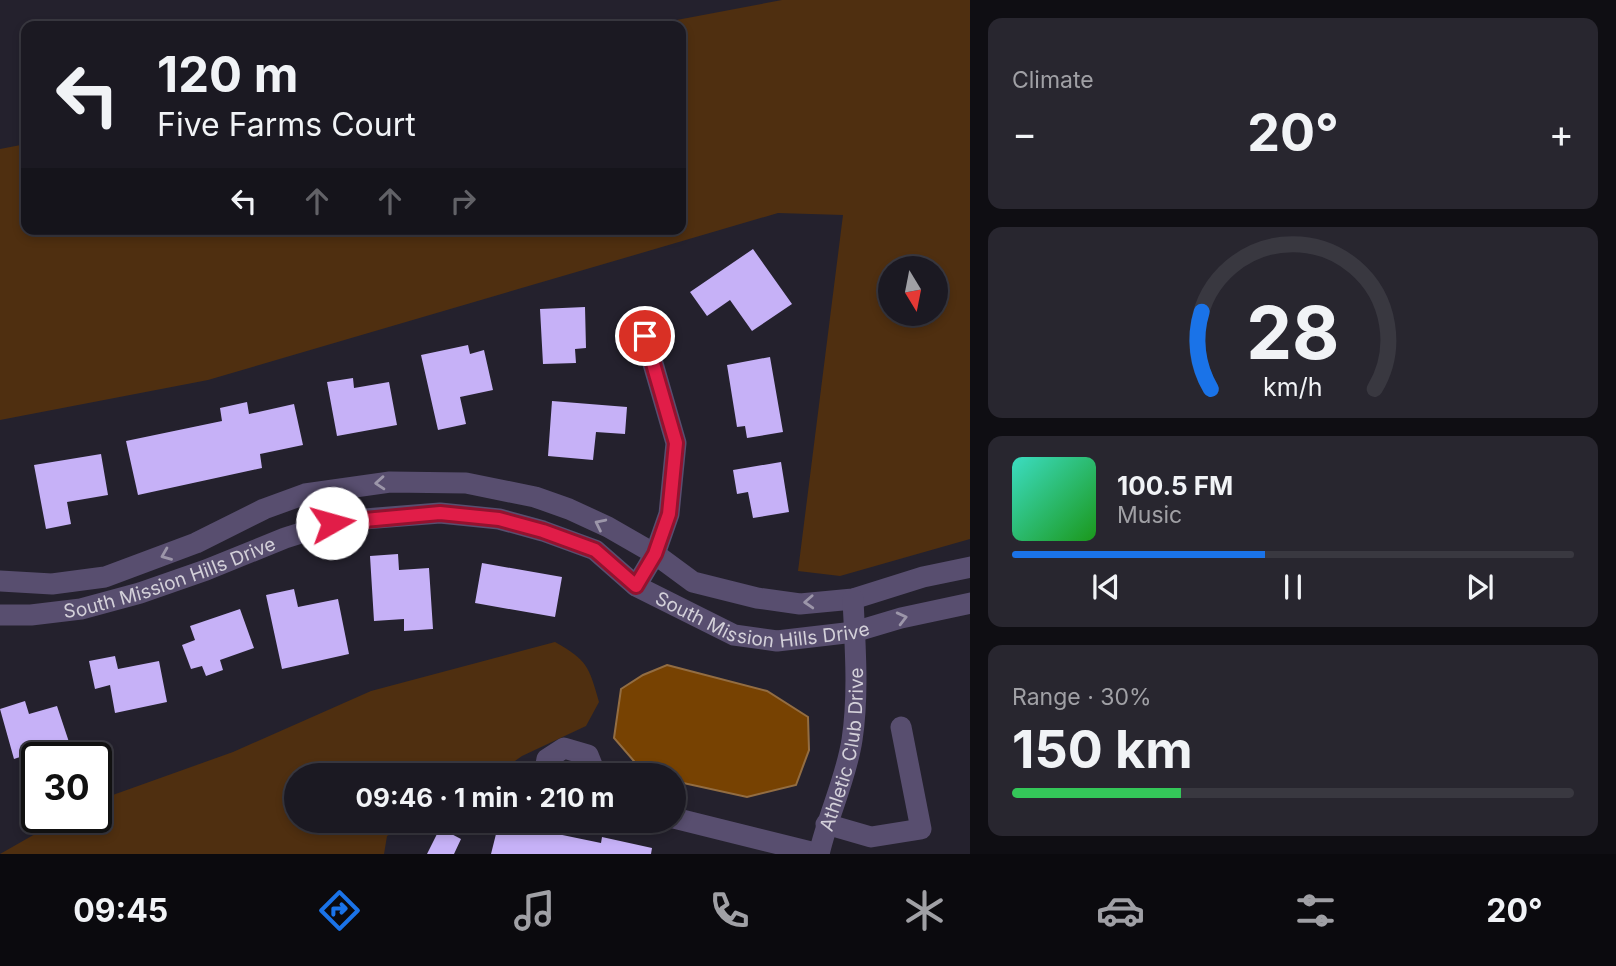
<!DOCTYPE html>
<meta charset="utf-8">
<style>
:root{--surface:#1b1922;--page:#28262f;--text:#f1f3f6;--muted:#a0a0a5;--line:#393840;--accent:#1a73e8}
body{margin:0;font-family:Inter,sans-serif;background:var(--page);color:var(--text);height:100vh;display:flex;flex-direction:column;font-size:26px;white-space:nowrap}
*{box-sizing:border-box;margin:0}
p{font-size:23px;color:var(--muted)}
.icon{flex:none;width:38px;height:38px;fill:none;stroke:currentColor;stroke-width:2;stroke-linecap:round;stroke-linejoin:round}
.map{position:relative;flex:1;overflow:hidden}
.details{display:flex;flex-direction:column;gap:18px;padding:18px;background:#0f0e13;width:646px}
.details>*{flex:none}
.top-card{position:absolute;left:21px;top:21px;width:665px;height:214px;border-radius:14px;box-shadow:0 4px 10px #0003,0 0 0 2px var(--line);background:#1b1922;color:var(--text);overflow:hidden}
.needle{width:46px;rotate:170deg}
.buttons{position:absolute;left:878px;top:256px;display:grid;gap:14px}
.buttons a{display:grid;place-items:center;width:70px;height:70px;border-radius:50%;background:var(--surface);box-shadow:0 4px 10px #0003,0 0 0 2px var(--line);font-size:35px}
.speed{position:absolute;left:21px;top:742px;display:flex;gap:14px;font-size:35px;font-weight:700;text-align:center}
.speed>*{display:grid;place-content:center;width:91px;height:91px;border-radius:50%;background:var(--surface);box-shadow:0 4px 10px #0003,0 0 0 2px var(--line);line-height:1}
.speed .limit{border:4px solid #111;border-radius:10px;background:#fff;color:#111}
.pin{position:absolute;display:grid;place-items:center;width:60px;height:60px;color:#fff;margin:-30px;border:4px solid #fff;border-radius:50%;box-shadow:0 2px 7px #0007}
.me{position:absolute;width:77px;margin:-38px;rotate:83deg;stroke-linejoin:round;filter:drop-shadow(0 0 5px #0008)}
.turn{display:flex;align-items:center;gap:24px;height:147px;padding:0 21px;font-size:32px}
.turn .icon{width:91px;height:91px;stroke-width:2.5}
.turn b{display:block;font-size:49px;line-height:60px}
.lanes{display:flex;align-items:center;height:66px;padding:0 21px;background:#0003;justify-content:center;gap:35px;direction:ltr}
.lanes .off{opacity:.35}
.big{font-size:52px;font-weight:700;line-height:1.1}
.details .tile{flex:1;display:flex;flex-direction:column;justify-content:center;gap:10px;min-width:0;padding:0 24px;border-radius:14px;background:var(--page)}
.details .dial{align-items:center;gap:0}
.dial svg{height:182px;overflow:visible;fill:none;stroke:var(--line);stroke-width:7;stroke-linecap:round;text-anchor:middle}
.dial text{fill:var(--text);stroke:none}
.song{display:flex;align-items:center;gap:21px}
.cover{width:84px;height:84px;border-radius:10px;background:linear-gradient(135deg,hsl(170 70% 55%),hsl(120 70% 35%))}
.played{height:7px;border-radius:4px;background:linear-gradient(90deg,var(--accent) 45%,var(--line) 45%)}
.keys{display:flex;justify-content:space-around;direction:ltr}
.heat{display:flex;justify-content:space-between;align-items:center;font-size:38px;direction:ltr}
.charge{height:10px;border-radius:5px;background:linear-gradient(90deg,#34c759 30%,var(--line) 0)}
.trip{position:absolute;left:284px;top:763px;width:402px;height:70px;border-radius:35px;background:var(--surface);box-shadow:0 4px 10px #0003,0 0 0 2px var(--line);font-weight:700;line-height:70px;text-align:center}
.tab-bar{display:flex;height:112px;justify-content:space-around;align-items:center;background:#0b0a0e;color:var(--muted)}
.tab-bar .icon{width:49px;height:49px}
.tab-bar .selected{color:var(--accent)}
.tab-bar b{font-size:32px;color:var(--text)}
main{display:flex;flex:1;min-height:0}
.map>svg:first-child{display:block}
</style>
<main>
<div class="map">
<svg width="971" height="854" viewBox="0 0 971 854">
<rect width="100%" height="100%" fill="#24212d"/>
<path fill="#4f2f10" fill-rule="evenodd" d="M782,0H970V539L840,576L798,571L843,215L778,213L208,380L0,420V149L26,144V229H681V26H645ZM891,268H936V313H891Z
M555,642C587,660 589,666 599,702L586,726L522,756L495,775H296V821H416L387,836L384,854H0L65,817H96V801L233,752L371,691Z"/>
<path fill="#774202" stroke="#936d42" stroke-width="2" d="M667,665L767,691L808,717L809,750L796,785L747,797L674,781V775H646L614,738L621,689L643,675Z"/>
<path fill="#c6b1f7" d="M753,249L792,304L752,331L730,300L707,316L690,292Z
M585,307L586,348L575,349L576,363L543,364L540,309Z
M468,345L470,354L484,350L493,390L460,397L466,424L438,430L421,355Z
M770,357L783,432L747,438L745,426L737,427L727,365Z
M353,378L354,388L389,382L397,425L337,436L327,382Z
M552,401L627,407L625,434L596,432L593,460L548,456Z
M247,402L249,414L294,404L303,445L260,454L262,468L138,495L126,441L222,421L220,408Z
M101,454L108,495L67,502L71,524L46,529L34,465Z
M781,462L789,512L753,518L748,492L737,494L733,470Z
M398,554L399,570L429,568L433,629L404,631V619L374,621L370,556Z
M482,563L562,577L555,617L475,603Z
M294,589L298,607L338,599L349,654L282,669L266,595Z
M240,609L254,648L220,660L223,670L206,676L202,666L191,669L182,645L195,640L190,626Z
M115,656L118,669L159,661L167,702L115,713L110,685L95,689L89,661Z
M25,701L29,714L57,706L69,742L55,746L58,758H27L26,755L14,759L0,709Z
M499,822L601,843L602,837L652,848L651,854H491Z
M440,828L461,839L454,854H427Z"/>
<g fill="none" stroke-linecap="round" stroke-linejoin="round">
<g stroke="#584e6f" stroke-width="21">
<path d="M0,581L52,584L105,577L196,543L264,509L305,494L390,482L466,483L535,497L569,509L608,527L655,554L693,582L757,598L800,604L853,599L923,577L971,567"/>
<path d="M636,586L655,554L669,514L676,443L645,336"/>
<path id="s1" d="M0,615H31L81,609L140,593L206,570L285,538L339,521L440,513L499,519L543,531L595,550L636,586L734,635L777,641L854,632L901,618L971,603"/>
<path d="M544,775L547,759L564,748L588,755L596,775"/>
<path d="M674,818L819,854"/>
<path d="M826,824L871,837L921,829L901,727"/>
<path id="s2" d="M819,854C828,815 846,779 852,740C859,694 855,645 853,599"/>
</g>
</g>
<defs><path id="oneway-chevron" d="M-2-3.5L2.5 0L-2 3.5" fill="none" stroke-width="1.6" stroke-linecap="round" stroke-linejoin="round" transform="scale(1.75)"/></defs>
<g stroke="#9c96a9">
<use href="#oneway-chevron" transform="translate(380 483) rotate(176)"/>
<use href="#oneway-chevron" transform="translate(600 524) rotate(-154)"/>
<use href="#oneway-chevron" transform="translate(166 555) rotate(158)"/>
<use href="#oneway-chevron" transform="translate(809 602) rotate(177)"/>
<use href="#oneway-chevron" transform="translate(902 618) rotate(-14)"/>
</g>
<g fill="none" stroke-linecap="round" stroke-linejoin="round">
<g stroke="#92132f" stroke-width="18">
<path id="route" d="M332,523L440,513L499,519L543,531L595,550L636,586L655,554L669,514L676,443L645,336"/>
</g>
<use href="#route" stroke="#e11d48" stroke-width="12"/>
</g>
<g text-anchor="middle" stroke-width="7" stroke-linejoin="round" paint-order="stroke">
<g font-size="19" fill="#d3d0d9" stroke="#1b1723">
<text dy="7" stroke="none"><textPath href="#s1" startOffset="175">South Mission Hills Drive</textPath></text>
<text dy="7" stroke="none"><textPath href="#s1" startOffset="805">South Mission Hills Drive</textPath></text>
<text dy="7" stroke="none"><textPath href="#s2" startOffset="108">Athletic Club Drive</textPath></text>
</g>
</g>
</svg>
<div class="buttons">
<a><svg class="needle" viewBox="-14 -14 28 28"><path d="M0-13l5 13h-10z" fill="#e53935"/><path d="M0 13l5-13h-10z" fill="#a0a0a5"/></svg></a>
</div>
<div class="speed"><div class="limit">30</div></div>
<div class="pin" style="left:645px;top:336px;background:#d93025"><svg class="icon" aria-label="arrive" viewBox="0 0 24 24"><path d="M6 21V4h12l-3 4 3 4H6"/></svg></div>
<svg class="me" style="left:332px;top:523px" viewBox="-20 -20 40 40"><circle r="19" fill="#fff"/><path d="M0-13L10 11 0 6-10 11z" fill="#e11d48"/></svg>
<div class="trip">09:46 · 1 min · 210 m</div>
<div class="top-card">
<div class="turn"><svg class="icon" aria-label="left" viewBox="0 0 24 24"><path d="M17 20v-9H6M10 6l-5 5 5 5"/></svg><div><b>120 m</b>Five Farms Court</div></div>
<div class="lanes"><svg class="icon" aria-label="left" viewBox="0 0 24 24"><path d="M17 20v-9H6M10 6l-5 5 5 5"/></svg><svg class="icon off" aria-label="ahead" viewBox="0 0 24 24"><path d="M12 20V5M6 11l6-6 6 6"/></svg><svg class="icon off" aria-label="ahead" viewBox="0 0 24 24"><path d="M12 20V5M6 11l6-6 6 6"/></svg><svg class="icon off" aria-label="right" viewBox="0 0 24 24"><path d="M7 20v-9h11M14 6l5 5-5 5"/></svg></div>
</div>
</div>
<section class="details">
<div class="tile"><p>Climate</p>
<div class="heat"><a>−</a><b class="big">20°</b><a>+</a></div>
</div>
<div class="tile dial"><svg viewBox="0 0 100 80">
<path d="M14 69A42 42 0 1 1 86 69"/>
<path d="M14 69A42 42 0 0 1 10 35" stroke="#1a73e8"/>
<text x="50" y="56" font-size="32" font-weight="700">28</text>
<text x="50" y="72" font-size="11">km/h</text>
</svg></div>
<div class="tile">
<div class="song"><i class="cover"></i><div><b>100.5 FM</b><p>Music</p></div></div>
<div class="played"></div>
<div class="keys"><svg class="icon" aria-label="previous" viewBox="0 0 24 24"><path d="M18 5L8 12l10 7zM5 5v14"/></svg><svg class="icon" aria-label="pause" viewBox="0 0 24 24"><path d="M8 5v14M16 5v14"/></svg><svg class="icon" aria-label="next" viewBox="0 0 24 24"><path d="M6 5l10 7-10 7zM19 5v14"/></svg></div>
</div>
<div class="tile"><p>Range · 30%</p><b class="big">150 km</b><div class="charge"></div></div>
</section>
</main>
<nav class="tab-bar">
<b>09:45</b>
<svg class="icon selected" aria-label="directions" viewBox="0 0 24 24"><path d="M12 3l9 9-9 9-9-9zM9 14v-3h6M13 9l2 2-2 2"/></svg>
<svg class="icon" aria-label="music" viewBox="0 0 24 24"><path d="M9 18V5l10-2v13"/><circle cx="6" cy="18" r="3"/><circle cx="16" cy="16" r="3"/></svg>
<svg class="icon" aria-label="phone" viewBox="0 0 24 24"><path d="M5 4h4l2 5-3 2q2 4 5 5l2-3 5 2v4C11 20 4 13 5 4z"/></svg>
<svg class="icon" aria-label="climate" viewBox="0 0 24 24"><path d="M12 3v18M4 7l16 10M4 17L20 7"/></svg>
<svg class="icon" aria-label="car" viewBox="0 0 24 24"><path d="M5 17H2v-5l4-1 3-4h7l3 4 3 1v5h-3M9 17h6M6 11h13"/><circle cx="7" cy="17" r="2"/><circle cx="17" cy="17" r="2"/></svg>
<svg class="icon" aria-label="filters" viewBox="0 0 24 24"><path d="M4 7h16M4 17h16"/><circle cx="9" cy="7" r="2"/><circle cx="15" cy="17" r="2"/></svg>
<b>20°</b>
</nav>
